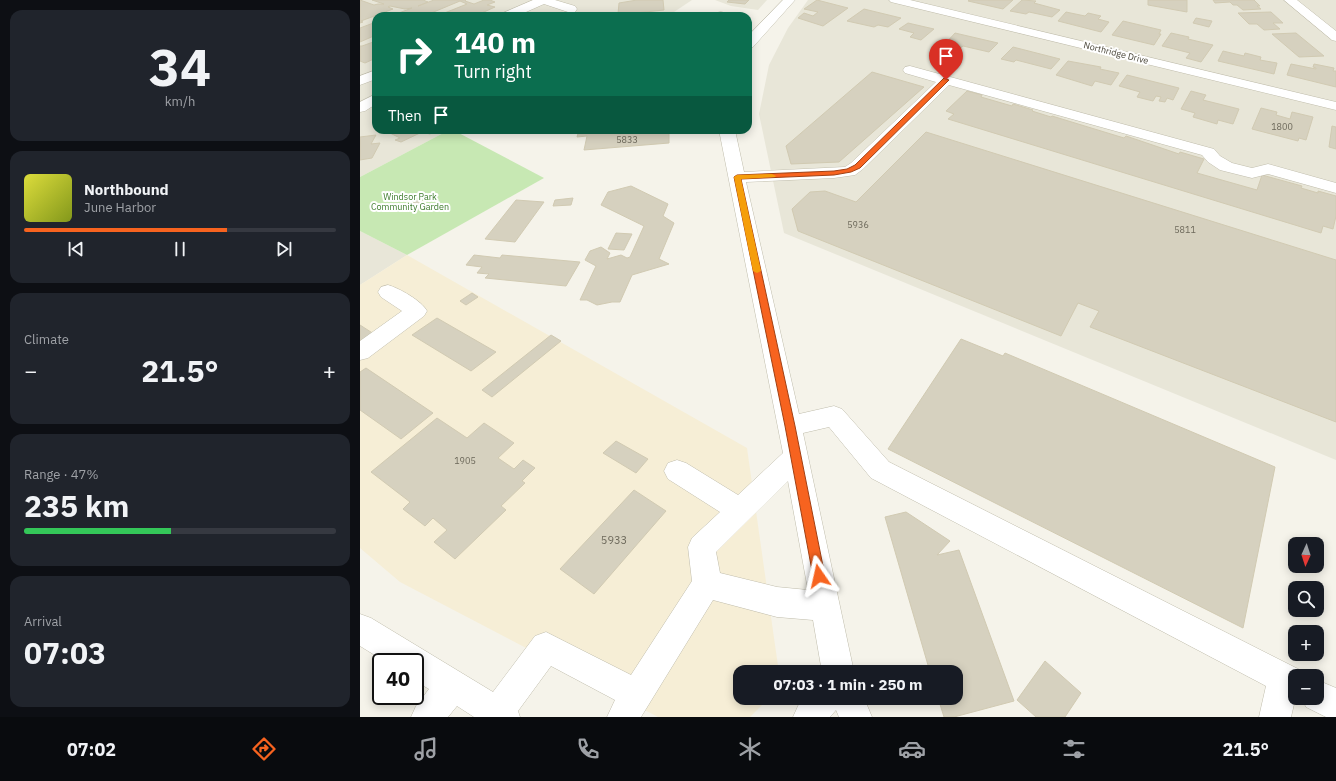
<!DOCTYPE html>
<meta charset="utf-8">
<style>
:root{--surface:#171b24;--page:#20242c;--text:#f1f3f6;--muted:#9ea1a6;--line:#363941;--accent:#f7631f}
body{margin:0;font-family:"IBM Plex Sans",sans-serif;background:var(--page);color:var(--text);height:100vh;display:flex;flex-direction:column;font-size:15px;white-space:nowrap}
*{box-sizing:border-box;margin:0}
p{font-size:13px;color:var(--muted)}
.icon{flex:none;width:22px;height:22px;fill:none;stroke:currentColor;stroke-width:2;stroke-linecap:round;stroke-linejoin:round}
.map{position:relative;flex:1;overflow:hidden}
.panel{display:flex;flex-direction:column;gap:10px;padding:10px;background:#0d0f14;width:360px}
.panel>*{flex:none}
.top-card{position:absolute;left:12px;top:12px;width:380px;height:122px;border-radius:12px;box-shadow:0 2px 10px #0003;background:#0b6e4f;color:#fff;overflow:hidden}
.needle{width:26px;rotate:183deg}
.buttons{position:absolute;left:928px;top:537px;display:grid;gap:8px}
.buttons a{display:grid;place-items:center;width:36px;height:36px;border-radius:8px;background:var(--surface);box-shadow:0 2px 10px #0003;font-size:20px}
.speed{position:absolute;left:12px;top:653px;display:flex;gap:8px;font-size:20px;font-weight:700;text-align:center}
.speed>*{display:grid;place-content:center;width:52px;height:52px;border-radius:50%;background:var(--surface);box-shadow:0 2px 10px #0003;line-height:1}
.speed .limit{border:2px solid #111;border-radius:6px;background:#fff;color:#111}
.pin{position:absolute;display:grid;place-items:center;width:34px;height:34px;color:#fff;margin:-41px -17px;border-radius:50% 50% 50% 0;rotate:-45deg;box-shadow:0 0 4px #0007}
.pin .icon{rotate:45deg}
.me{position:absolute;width:44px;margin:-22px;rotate:349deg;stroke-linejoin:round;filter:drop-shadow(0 0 3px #0008)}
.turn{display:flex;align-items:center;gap:14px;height:84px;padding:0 16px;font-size:18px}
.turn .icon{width:52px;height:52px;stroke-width:2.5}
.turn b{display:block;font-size:28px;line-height:34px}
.then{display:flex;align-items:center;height:38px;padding:0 16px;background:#0003;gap:8px;font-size:15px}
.big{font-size:30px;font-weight:800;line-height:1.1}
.panel .card{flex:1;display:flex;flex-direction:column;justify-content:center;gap:6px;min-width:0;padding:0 14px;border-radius:12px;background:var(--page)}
.panel .dial{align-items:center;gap:0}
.dial b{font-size:52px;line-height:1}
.song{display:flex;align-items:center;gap:12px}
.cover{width:48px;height:48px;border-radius:6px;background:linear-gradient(135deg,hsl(60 70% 55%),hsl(70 70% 35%))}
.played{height:4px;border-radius:2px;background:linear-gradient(90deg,var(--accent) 65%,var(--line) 65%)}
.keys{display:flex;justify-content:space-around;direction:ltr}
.heat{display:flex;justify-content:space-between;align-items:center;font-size:22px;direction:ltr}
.charge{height:6px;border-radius:3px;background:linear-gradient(90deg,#34c759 47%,var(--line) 0)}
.trip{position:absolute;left:373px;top:665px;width:230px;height:40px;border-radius:12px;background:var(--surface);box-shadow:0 2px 10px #0003;font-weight:800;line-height:40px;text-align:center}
.menu{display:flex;height:64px;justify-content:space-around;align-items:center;background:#090b0e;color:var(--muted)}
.menu .icon{width:28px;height:28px}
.menu .on{color:var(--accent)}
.menu b{font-size:18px;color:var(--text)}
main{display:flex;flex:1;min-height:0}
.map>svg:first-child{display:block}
</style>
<main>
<section class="panel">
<div class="card dial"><b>34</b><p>km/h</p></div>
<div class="card">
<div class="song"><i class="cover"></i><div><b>Northbound</b><p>June Harbor</p></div></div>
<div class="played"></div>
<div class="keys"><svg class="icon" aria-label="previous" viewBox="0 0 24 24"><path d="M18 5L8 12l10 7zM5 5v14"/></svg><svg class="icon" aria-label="pause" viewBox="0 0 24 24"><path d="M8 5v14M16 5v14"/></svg><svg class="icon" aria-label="next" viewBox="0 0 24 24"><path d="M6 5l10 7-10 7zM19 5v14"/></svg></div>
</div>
<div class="card"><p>Climate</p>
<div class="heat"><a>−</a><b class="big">21.5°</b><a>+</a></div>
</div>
<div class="card"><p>Range · 47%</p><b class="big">235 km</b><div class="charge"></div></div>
<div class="card"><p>Arrival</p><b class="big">07:03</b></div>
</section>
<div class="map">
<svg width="976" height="717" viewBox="0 0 976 717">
<rect width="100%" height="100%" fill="#f5f3ea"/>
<path fill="#e8e6d8" d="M0,0H332L308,16H16V130H89L0,177Z
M355,0H407L398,10L371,6Z
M448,0H976V460L424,233L399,114L409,65L428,28Z
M0,231L47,255L0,285Z"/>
<path fill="#f6eed6" d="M47,255L387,448L418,666L416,672H380V698H406L404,703L390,717H298L40,582L0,548V285Z"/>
<path fill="#c7e8b3" d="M89,130H93L184,178L47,255L0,231V177Z"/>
<path fill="#d6d1bf" stroke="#d1cab2" d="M0,0L14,5L18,4H24L12,0H63L68,2L58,6L74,0H106L105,1L114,4L124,0H130L135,2L127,5L135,7L115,16H77L107,4L100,1L64,16H31L52,8L45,9L30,6L28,7L33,9L1,21L3,22L0,23Z
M277,0H303L304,10L276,13V15L264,16H263V14H258L259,3Z
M369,0H389L385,4L367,2Z
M457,0L488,8L463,26L438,18L444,13L453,16L458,12L444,9Z
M609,0H653L643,9L608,1Z
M662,0L676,1L674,3L700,10L692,17L669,12L666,14L650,11Z
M788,0H827V12L788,5Z
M853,0H894L900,6H897L901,9L883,10L877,5H873L870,2L855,3Z
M504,9L541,18L528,27L518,25L514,27L487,21Z
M706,12L725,16L728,13L741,16L738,19L749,22L741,32L698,21Z
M911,12L923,23H913L920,29L904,30L897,24H889L878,13Z
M836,18L852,21L849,27L833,23Z
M763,21L801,30L799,34H801L794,45L752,35Z
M16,22V35L0,42V28Z
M548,23L574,29L561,40L550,37L554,33L539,29Z
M595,33L638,43L629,52L603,46L599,49L583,46Z
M811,33L829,37L828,39L853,45L841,62L826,58L830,53L802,46Z
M936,33L964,56L939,57L912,34Z
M16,41V58L5,63L0,61V46H2Z
M653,47L700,59L691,69L656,60L654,62L641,59Z
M863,51L884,56L885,53L901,57L900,60L917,63L914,74L858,61Z
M708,61L741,67L740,69L759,73L751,85L735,81L732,86L696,75Z
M931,64L956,69V68L953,67L954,64L974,68L973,71H976V87L927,75Z
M512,72L564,87L479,162L431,164L426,146Z
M767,75L819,88L813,100L807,98L805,102L799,101L801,97L796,96L793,101L777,97L780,92L759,86Z
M607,91L622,95L621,97L652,106L653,104L673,110L672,111L691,117L692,116L764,138L766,136L819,154L820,152L844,159L837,173L897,190L902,175L942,186L941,188L958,193V191L976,196V216L973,229L963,226L961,233L588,119L594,114L586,111Z
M831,91L846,95L843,100L879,109L873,124L858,120L857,124L833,117L835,113L821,109Z
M901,108L917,112L916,115L930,119L932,112L953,117L946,140L939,138L938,141L892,129Z
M972,126L976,127V149L969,147Z
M37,130H76L70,134L62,132L41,142L35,140L40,138L30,133Z
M219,130H312H309V143L224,150L227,136L217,137Z
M566,132L976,260V422L730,327L739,311L718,303L701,336L438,231L432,209L450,192L465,191L496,202Z
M16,135L11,144L20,143L12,158L0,160V137Z
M271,186L308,204L303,216L314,223L299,259L309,264L272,275L260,302H252L237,305L227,300H220L236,266L225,260L230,251L241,247L250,253L247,259L261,255L267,258L270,257L284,226L241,205L248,192Z
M213,198L211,205L193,206L195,200Z
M60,199L67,205L58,209L52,203Z
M156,200L184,202L155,242L125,239Z
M256,233L272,234L264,250L248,249Z
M114,255L140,258L142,255L220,262L206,286L125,278L129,274L117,273L122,267L106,265Z
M112,293L118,297L106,305L100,301Z
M77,318L136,352L111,371L52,335Z
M0,325L14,334L0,344Z
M191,335L201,341L132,397L122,390Z
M601,339L643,356L645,353L915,467L883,628L528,449Z
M6,368L73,413L41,439L0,410V372Z
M77,418L107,438L124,423L154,443L138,458L154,469L163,460L175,468L162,481L165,483L141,506L146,510L95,559L74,542L87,530L73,518L65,526L43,509L50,502L11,472Z
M256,441L288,459L276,473L243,453Z
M274,490L306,511L234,594L200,569Z
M546,512L590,541L577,555L599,550L654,701L594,717H584L578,698H596V672H570L525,517Z
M685,661L721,693L705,717H676L657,700Z"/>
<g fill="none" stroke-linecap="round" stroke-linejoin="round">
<g stroke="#c0bdac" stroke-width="1">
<path id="minor" d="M173,0H195L215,6L217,9L215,12L211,13L184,4L157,16H141L143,13Z
M423,0H435L393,47L388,48V36Z
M529,0H550L976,102V110L535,3L531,2Z
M924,0H937L976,31V41L972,40Z
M361,12L366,13L368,16H355L357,13Z
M550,66L854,149L860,156L872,163L892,168L908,164L976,183V193L908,174L892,178L860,170L848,162L842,155L589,85L503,169L495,175L474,178L386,182L439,414L474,406L482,409L529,462L946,673L947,676H935V698H939L935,700L931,717H899L906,686L511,478L469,427L443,433L494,672H462L453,620L417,617L353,600L281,717H247L255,700L191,666L158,711L160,717H114L97,706L88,717H51L56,706L69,689L55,681V662H26L0,646V614L11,618L133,692L175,636L186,632L271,675L332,581L328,547L332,538L360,512L308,479L304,471L308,463L317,460L326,463L378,495L423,453L359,130H375L384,172L485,167L491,163L576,82L545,73L543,70L545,67ZM428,481L448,590L417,587L360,573L356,552Z
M16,70V79L0,85V76Z
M16,94V104L5,111L0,112V102Z
M28,285C39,288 62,301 67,311L64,316L8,358L0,360V341L42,311L21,297L18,292L21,287Z
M957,680L976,688V717H966L946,707L942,698H957Z
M444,698H504L512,717H479L476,710L470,717H433L438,706Z"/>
</g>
<use href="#minor" fill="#fff" fill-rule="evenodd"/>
</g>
<path fill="#f7631f" stroke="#a14014" d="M584,78L589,80L500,168L491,172L474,175L381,179L435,426L465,576L463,580L459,582L455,580L453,576L425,426L374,177L377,175L474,171L487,169L495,165Z"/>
<path fill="#f59e0b" d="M412,174L416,176L415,177L381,179L401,271L397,273L393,271L374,177L377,175Z"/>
<g text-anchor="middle" stroke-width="4" stroke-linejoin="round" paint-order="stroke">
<g font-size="9" fill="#494538" stroke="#fff">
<text transform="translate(756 53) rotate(14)" y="3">Northridge Drive</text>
</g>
<g font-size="9" fill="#6c685a">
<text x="922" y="130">1800</text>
<text x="267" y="143">5833</text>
<text x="498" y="228">5936</text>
<text x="825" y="233">5811</text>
<text x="105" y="464">1905</text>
</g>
<g font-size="9" fill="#3c7a2b" stroke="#fff">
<text x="50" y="200">Windsor Park<tspan x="50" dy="10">Community Garden</tspan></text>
</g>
<g font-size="11" fill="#6c685a">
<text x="254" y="544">5933</text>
</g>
</g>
</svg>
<div class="buttons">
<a><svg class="needle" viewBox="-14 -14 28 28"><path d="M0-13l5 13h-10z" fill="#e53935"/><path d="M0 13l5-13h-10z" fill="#9ea1a6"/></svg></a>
<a><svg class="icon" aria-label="search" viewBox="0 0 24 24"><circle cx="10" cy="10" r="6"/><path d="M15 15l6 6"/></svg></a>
<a>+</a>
<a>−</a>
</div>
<div class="speed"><div class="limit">40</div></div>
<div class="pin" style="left:586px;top:80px;background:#d93025"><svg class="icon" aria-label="arrive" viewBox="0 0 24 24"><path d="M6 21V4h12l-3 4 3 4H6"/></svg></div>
<svg class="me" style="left:459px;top:576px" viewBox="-20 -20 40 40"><path d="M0-17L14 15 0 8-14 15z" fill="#f7631f" stroke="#fff" stroke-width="4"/></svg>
<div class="trip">07:03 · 1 min · 250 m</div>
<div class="top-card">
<div class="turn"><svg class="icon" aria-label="right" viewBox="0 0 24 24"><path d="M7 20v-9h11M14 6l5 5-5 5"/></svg><div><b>140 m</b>Turn right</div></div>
<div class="then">Then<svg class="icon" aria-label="arrive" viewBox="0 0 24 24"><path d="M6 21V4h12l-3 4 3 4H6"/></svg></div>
</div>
</div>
</main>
<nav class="menu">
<b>07:02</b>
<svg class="icon on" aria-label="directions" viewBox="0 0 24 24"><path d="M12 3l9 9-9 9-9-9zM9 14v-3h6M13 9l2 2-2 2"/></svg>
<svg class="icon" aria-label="music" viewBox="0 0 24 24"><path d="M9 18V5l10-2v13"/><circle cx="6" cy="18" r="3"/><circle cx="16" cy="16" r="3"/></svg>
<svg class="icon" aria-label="phone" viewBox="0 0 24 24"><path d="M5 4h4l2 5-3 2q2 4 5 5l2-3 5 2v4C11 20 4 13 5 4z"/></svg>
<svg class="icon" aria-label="climate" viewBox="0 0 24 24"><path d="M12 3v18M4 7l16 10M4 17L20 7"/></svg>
<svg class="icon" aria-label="car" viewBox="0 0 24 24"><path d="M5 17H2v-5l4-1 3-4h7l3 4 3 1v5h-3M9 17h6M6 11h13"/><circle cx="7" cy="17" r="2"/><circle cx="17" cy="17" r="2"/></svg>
<svg class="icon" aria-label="filters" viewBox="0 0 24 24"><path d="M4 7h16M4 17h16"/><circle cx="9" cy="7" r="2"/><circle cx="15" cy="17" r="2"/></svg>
<b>21.5°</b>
</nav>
